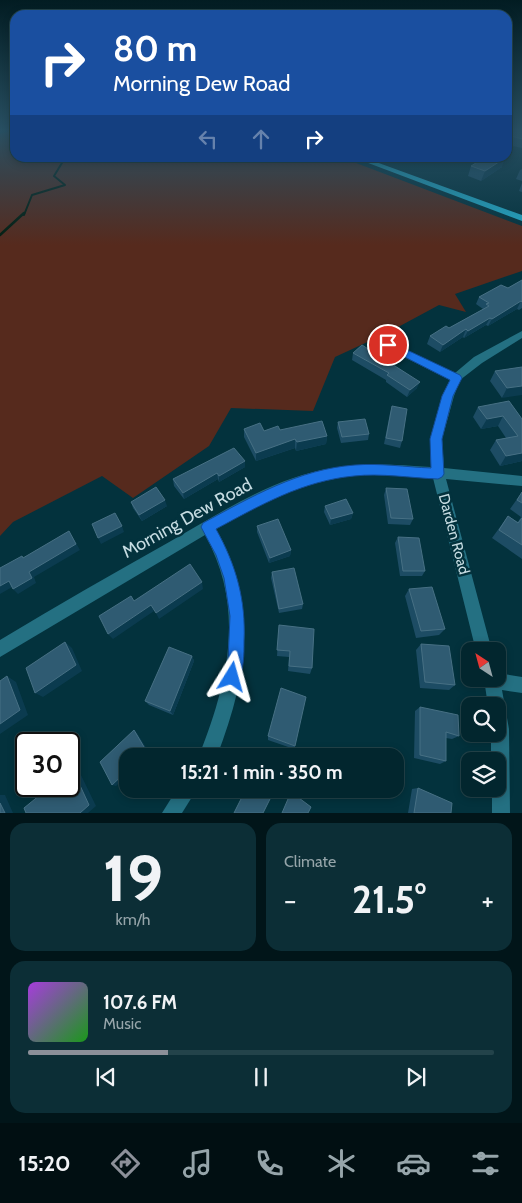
<!DOCTYPE html>
<meta charset="utf-8">
<style>
:root{--surface:#02262e;--page:#0c2e36;--text:#f1f3f6;--muted:#96a5aa;--line:#23434a;--accent:#8c9099}
body{margin:0;font-family:Cabin,sans-serif;background:var(--page);color:var(--text);height:100vh;display:flex;flex-direction:column;font-size:19px;white-space:nowrap}
*{box-sizing:border-box;margin:0}
p{font-size:16px;color:var(--muted)}
.icon{flex:none;width:28px;height:28px;fill:none;stroke:currentColor;stroke-width:2;stroke-linecap:round;stroke-linejoin:round}
.map{position:relative;height:813px;overflow:hidden}
.side{display:flex;flex-direction:column;gap:10px;padding:10px;background:#011519;flex:1}
.side>*{flex:none}
.top-card{position:absolute;left:10px;top:10px;width:502px;height:152px;border-radius:15px;box-shadow:0 2px 8px #0003,0 0 0 1px var(--line);background:#1a4fa0;color:#fff;overflow:hidden}
.needle{width:32px;rotate:324deg}
.tools{position:absolute;left:461px;top:642px;display:grid;gap:10px}
.tools a{display:grid;place-items:center;width:45px;height:45px;border-radius:10px;background:var(--surface);box-shadow:0 2px 8px #0003,0 0 0 1px var(--line);font-size:25px}
.speed{position:absolute;left:15px;top:732px;display:flex;gap:10px;font-size:25px;font-weight:700;text-align:center}
.speed>*{display:grid;place-content:center;width:65px;height:65px;border-radius:50%;background:var(--surface);box-shadow:0 2px 8px #0003,0 0 0 1px var(--line);line-height:1}
.speed .limit{border:2px solid #111;border-radius:8px;background:#fff;color:#111}
.pin{position:absolute;display:grid;place-items:center;width:42px;height:42px;color:#fff;margin:-21px;border:2px solid #fff;border-radius:50%;box-shadow:0 1px 5px #0007}
.me{position:absolute;width:55px;margin:-28px;rotate:8deg;stroke-linejoin:round;filter:drop-shadow(0 0 4px #0008)}
.turn{display:flex;align-items:center;gap:18px;height:105px;padding:0 20px;font-size:22px}
.turn .icon{width:65px;height:65px;stroke-width:2.5}
.turn b{display:block;font-size:35px;line-height:42px}
.lanes{display:flex;align-items:center;height:48px;padding:0 20px;background:#0003;justify-content:center;gap:25px;direction:ltr}
.lanes .off{opacity:.35}
.big{font-size:38px;font-weight:800;line-height:1.1}
.side .tile{flex:1;display:flex;flex-direction:column;justify-content:center;gap:8px;min-width:0;padding:0 18px;border-radius:15px;background:var(--page)}
.side .dial{align-items:center;gap:0}
.dial b{font-size:65px;line-height:1}
.song{display:flex;align-items:center;gap:15px}
.cover{width:60px;height:60px;border-radius:8px;background:linear-gradient(135deg,hsl(280 70% 55%),hsl(120 70% 35%))}
.played{height:5px;border-radius:2px;background:linear-gradient(90deg,var(--accent) 30%,var(--line) 30%)}
.keys{display:flex;justify-content:space-around;direction:ltr}
.heat{display:flex;justify-content:space-between;align-items:center;font-size:28px;direction:ltr}
.side .tiles{flex:1;display:grid;gap:10px;grid-template-columns:1fr 1fr}
.tile:last-child{grid-column:span 2}
.trip{position:absolute;left:119px;top:748px;width:285px;height:50px;border-radius:15px;background:var(--surface);box-shadow:0 2px 8px #0003,0 0 0 1px var(--line);font-weight:800;line-height:50px;text-align:center}
.dock{display:flex;height:80px;justify-content:space-around;align-items:center;background:#010f12;color:var(--muted)}
.dock .icon{width:35px;height:35px}
.dock .selected{color:var(--accent)}
.dock b{font-size:22px;color:var(--text)}
.map>svg:first-child{display:block}
</style>
<div class="map">
<svg width="522" height="813" viewBox="0 0 522 813">
<rect width="100%" height="100%" fill="#03323d"/>
<path fill="#562a1d" d="M11,131H15V158H343L522,226V271L455,294L466,312L439,305L387,333L335,357L313,411L231,408L209,446L133,498L102,476L13,522L0,536V134Z"/>
<g fill="none" stroke-linecap="round" stroke-linejoin="round">
<path stroke="#021d0f" stroke-width="2" d="M24,215L32,195L65,185L54,176L65,158"/>
<path stroke="#021d0f" stroke-width="2.5" d="M0,235L24,213"/>
<path fill="#247082" fill-rule="evenodd" d="M522,331V338L482,363L460,380L454,396L442,439L444,468L522,476V486L446,479L492,651H476L433,478C399,475 365,472 332,478C290,486 252,507 216,529C260,605 247,678 217,756H199C228,682 246,609 205,535L0,657V640C56,606 114,573 171,541C222,512 274,477 333,468C365,462 399,465 431,467L430,439L442,396L450,380L384,347L383,345L384,343H392L455,373L474,357Z
M498,673L522,677V693L502,690L509,729L510,813H492V789H498V761H491V734H498V706H488L484,679H498Z
M177,789H197L182,813H162Z"/>
<path fill="#24aecc" fill-rule="evenodd" d="M355,158H365L522,215V221Z"/>
</g>
<path fill="#1d4c64" d="M508,131H522V148L508,145Z
M429,158H451L442,163Z
M471,166L502,167L481,181L468,176Z
M522,169V181L516,179L520,170Z
M522,183V192L519,191Z
M522,280V308L519,310L517,309L488,326L486,325L464,338L463,337L440,352L427,344L430,336L449,328L483,309L476,304L479,297L508,288Z
M353,353L417,388L407,397L386,382V380L352,360Z
M522,367L502,398L490,381L495,371Z
M392,406L402,441L400,448L384,444L390,413Z
M478,407L522,419V461L500,466L490,450L496,440L506,438L498,426L481,429L473,417Z
M338,422L369,434L368,440L341,443L337,428Z
M244,429L264,431L280,430L327,436L326,444L296,451L295,448L256,461L244,437Z
M245,461V467L219,482L218,479L184,499L174,486L173,479Z
M386,488L413,519L410,525L388,524L384,495Z
M522,492V559L492,538L508,516L518,522L521,517L510,509Z
M131,502L167,506L142,521L133,508Z
M325,506L353,513L351,519L330,525L324,512Z
M257,526L291,550L290,556L269,563L257,532Z
M398,537L425,571L422,576H400L395,543Z
M272,572L303,604L302,609L279,613L271,578Z
M409,589L445,629L439,635L416,638L405,596Z
M279,625L312,668L310,674L288,671L289,657L277,656Z
M421,644L455,685L449,690L420,688L416,650Z
M192,656L194,661L173,715L149,705L145,701Z
M420,707L459,736L452,739L446,738V761L440,764L414,758L415,711Z
M268,736L295,746L294,749L268,740Z
M418,788L451,813H408L412,789Z"/>
<path fill="#0b3b4f" d="M443,158H451L442,163Z
M505,158L502,167L481,181L485,171Z
M521,301L517,309L488,326L492,319Z
M490,318L486,325L464,338L468,331Z
M466,329L463,337L440,352L443,345Z
M420,382L417,388L407,397L410,390Z
M522,386V395L502,398L507,388Z
M503,416L498,426L481,429L487,419Z
M327,436L326,444L296,451L297,442Z
M295,439V448L256,461V453Z
M522,453V461L500,466L506,456Z
M245,461V467L219,482V476Z
M217,473L218,479L184,499L183,493Z
M165,500L167,506L142,521L139,515Z
M353,513L351,519L330,525L331,519Z
M122,526L124,532L101,544L98,538Z
M69,531L80,550L34,577L36,583L18,594L13,589L29,572Z
M291,550L290,556L269,563L270,558Z
M9,581L14,586L0,594V586Z
M202,582L203,589L159,619L156,613Z
M151,605L154,611L113,639L108,634Z
M65,642L72,648L82,671L43,697L35,693Z
M192,656L194,661L173,715L170,711Z
M7,676L16,682L28,715L0,734V724Z
M134,730L137,733L150,754L147,756H142Z
M72,768L79,771L96,806L88,813H80Z
M128,770V775L116,786L112,785Z
M0,795H5L13,813H5L0,803Z"/>
<path fill="#2f5b72" stroke="#477084" d="M508,131H522V139L508,135Z
M484,158H505L485,171L471,166Z
M522,280V302L521,301L492,319L490,318L468,331L466,329L443,345L430,336L446,326L449,328L489,306L486,304L489,303L479,297L501,285L508,288Z
M362,345L420,382L410,390L387,375L389,373L353,353Z
M522,367V386L507,388L495,371Z
M509,401L522,419V453L506,456L496,440L518,436L503,416L487,419L478,407Z
M392,406L407,409L402,441L386,438Z
M365,419L369,434L342,437L338,422Z
M322,421L327,436L297,442L295,439L256,453L244,429L260,423L264,431L278,426L280,430Z
M234,448L245,461L219,476L217,473L183,493L173,479Z
M156,487L165,500L139,515L131,502Z
M386,488L407,489L413,519L391,518Z
M522,492V503L517,500Z
M346,499L353,513L331,519L325,506Z
M115,513L122,526L98,538L92,524Z
M508,516L518,523L522,518V545L499,530Z
M278,519L291,550L270,558L257,526Z
M69,531L76,544L29,572L32,578L13,589L9,581L0,586V568L22,556L23,558Z
M398,537L419,538L425,571H403Z
M190,564L202,582L156,613L151,605L108,634L99,616L131,596L134,601Z
M294,568L303,604L279,609L272,572Z
M432,587L445,629L421,631L409,589Z
M279,625L314,629L312,668L289,666L290,651L277,650Z
M65,642L76,665L35,693L26,668Z
M421,644L449,646L455,685L425,682Z
M169,647L192,656L170,711L145,701Z
M7,676L20,710L0,724V681Z
M281,688L306,697L295,746L268,736Z
M420,707L458,715L459,736L446,732V761L420,755Z
M134,730L147,752L142,756H128V770L112,785L100,762Z
M72,768L89,805L80,813H26L24,808L51,786H69V771Z
M418,788L452,803L451,813H414Z
M234,789H275L263,813H234L242,797L233,791Z
M291,792L311,807L308,813H282Z
M0,803L5,813H0Z"/>
<linearGradient id="sky" x2="0" y2="1"><stop stop-color="#021c22"/><stop offset="0.53" stop-color="#284f62"/><stop offset="1" stop-color="#284f62" stop-opacity="0"/></linearGradient>
<rect width="522" height="245" fill="url(#sky)"/>
<path fill="#1a73e8" stroke="#114b97" d="M388,341L460,375L462,378L453,396L442,439L444,474L442,477L438,479C411,478 381,473 354,476C302,481 261,505 216,529C236,565 246,600 244,641C244,655 244,669 238,683L232,685L227,683L224,677L228,661L230,616L224,578L216,555L201,527L203,523C251,497 299,469 355,465C380,463 406,467 431,468L430,439L442,396L450,380L385,347L383,345Z"/>
<g text-anchor="middle" stroke-width="5" stroke-linejoin="round" paint-order="stroke">
<g font-size="15" fill="#c6dce2" stroke="#03323d">
<text transform="translate(454 534) rotate(75)" y="5">Darden Road</text>
</g>
<g font-size="18" fill="#c6dce2" stroke="#03323d">
<text transform="translate(187 518) rotate(-29)" y="6">Morning Dew Road</text>
</g>
</g>
</svg>
<div class="tools">
<a><svg class="needle" viewBox="-14 -14 28 28"><path d="M0-13l5 13h-10z" fill="#e53935"/><path d="M0 13l5-13h-10z" fill="#96a5aa"/></svg></a>
<a><svg class="icon" aria-label="search" viewBox="0 0 24 24"><circle cx="10" cy="10" r="6"/><path d="M15 15l6 6"/></svg></a>
<a><svg class="icon" aria-label="layers" viewBox="0 0 24 24"><path d="M12 4l9 5-9 5-9-5zM3 14l9 5 9-5"/></svg></a>
</div>
<div class="speed"><div class="limit">30</div></div>
<div class="pin" style="left:388px;top:345px;background:#d93025"><svg class="icon" aria-label="arrive" viewBox="0 0 24 24"><path d="M6 21V4h12l-3 4 3 4H6"/></svg></div>
<svg class="me" style="left:232px;top:677px" viewBox="-20 -20 40 40"><path d="M0-17L14 15 0 8-14 15z" fill="#1a73e8" stroke="#fff" stroke-width="4"/></svg>
<div class="trip">15:21 · 1 min · 350 m</div>
<div class="top-card">
<div class="turn"><svg class="icon" aria-label="right" viewBox="0 0 24 24"><path d="M7 20v-9h11M14 6l5 5-5 5"/></svg><div><b>80 m</b>Morning Dew Road</div></div>
<div class="lanes"><svg class="icon off" aria-label="left" viewBox="0 0 24 24"><path d="M17 20v-9H6M10 6l-5 5 5 5"/></svg><svg class="icon off" aria-label="ahead" viewBox="0 0 24 24"><path d="M12 20V5M6 11l6-6 6 6"/></svg><svg class="icon" aria-label="right" viewBox="0 0 24 24"><path d="M7 20v-9h11M14 6l5 5-5 5"/></svg></div>
</div>
</div>
<section class="side">
<div class="tiles">
<div class="tile dial"><b>19</b><p>km/h</p></div>
<div class="tile"><p>Climate</p>
<div class="heat"><a>−</a><b class="big">21.5°</b><a>+</a></div>
</div>
<div class="tile">
<div class="song"><i class="cover"></i><div><b>107.6 FM</b><p>Music</p></div></div>
<div class="played"></div>
<div class="keys"><svg class="icon" aria-label="previous" viewBox="0 0 24 24"><path d="M18 5L8 12l10 7zM5 5v14"/></svg><svg class="icon" aria-label="pause" viewBox="0 0 24 24"><path d="M8 5v14M16 5v14"/></svg><svg class="icon" aria-label="next" viewBox="0 0 24 24"><path d="M6 5l10 7-10 7zM19 5v14"/></svg></div>
</div>
</div>
</section>
<nav class="dock">
<b>15:20</b>
<svg class="icon selected" aria-label="directions" viewBox="0 0 24 24"><path d="M12 3l9 9-9 9-9-9zM9 14v-3h6M13 9l2 2-2 2"/></svg>
<svg class="icon" aria-label="music" viewBox="0 0 24 24"><path d="M9 18V5l10-2v13"/><circle cx="6" cy="18" r="3"/><circle cx="16" cy="16" r="3"/></svg>
<svg class="icon" aria-label="phone" viewBox="0 0 24 24"><path d="M5 4h4l2 5-3 2q2 4 5 5l2-3 5 2v4C11 20 4 13 5 4z"/></svg>
<svg class="icon" aria-label="climate" viewBox="0 0 24 24"><path d="M12 3v18M4 7l16 10M4 17L20 7"/></svg>
<svg class="icon" aria-label="car" viewBox="0 0 24 24"><path d="M5 17H2v-5l4-1 3-4h7l3 4 3 1v5h-3M9 17h6M6 11h13"/><circle cx="7" cy="17" r="2"/><circle cx="17" cy="17" r="2"/></svg>
<svg class="icon" aria-label="filters" viewBox="0 0 24 24"><path d="M4 7h16M4 17h16"/><circle cx="9" cy="7" r="2"/><circle cx="15" cy="17" r="2"/></svg>
</nav>
